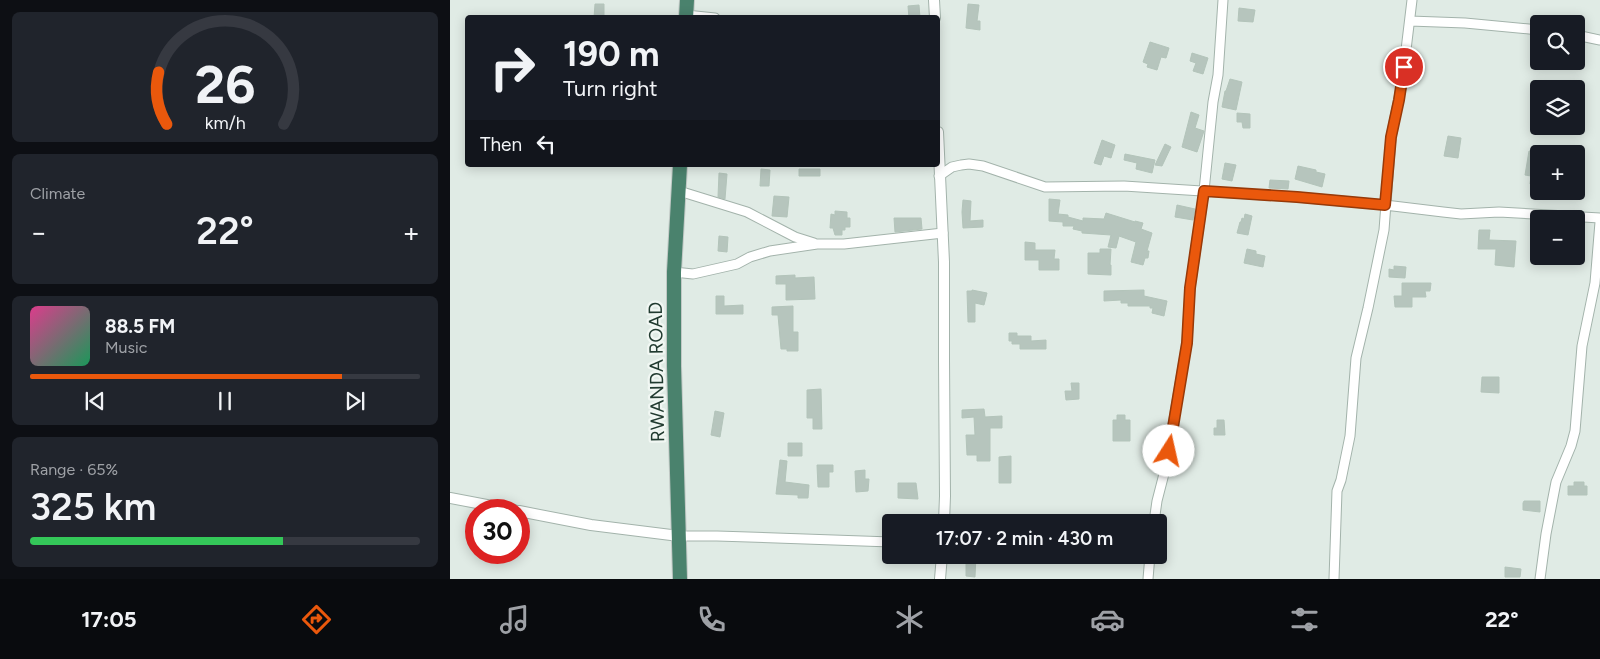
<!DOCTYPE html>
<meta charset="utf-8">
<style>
:root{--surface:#171b24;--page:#20242c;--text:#f1f3f6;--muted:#9ea1a6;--line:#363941;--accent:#ea580c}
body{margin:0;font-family:Figtree,sans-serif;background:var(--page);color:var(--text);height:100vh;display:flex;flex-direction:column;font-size:19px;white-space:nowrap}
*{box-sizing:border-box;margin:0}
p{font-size:16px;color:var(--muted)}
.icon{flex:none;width:28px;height:28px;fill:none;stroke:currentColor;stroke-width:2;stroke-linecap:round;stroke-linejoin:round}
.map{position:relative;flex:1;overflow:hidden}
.side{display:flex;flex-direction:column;gap:12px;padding:12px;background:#0d0f14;width:450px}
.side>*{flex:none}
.hud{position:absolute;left:15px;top:15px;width:475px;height:152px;border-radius:5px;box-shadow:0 2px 12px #0003;background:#171b24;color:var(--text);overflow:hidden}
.buttons{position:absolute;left:1080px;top:15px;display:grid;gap:10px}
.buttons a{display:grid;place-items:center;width:55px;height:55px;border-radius:5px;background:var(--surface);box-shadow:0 2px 12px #0003;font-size:25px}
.speed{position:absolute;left:15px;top:499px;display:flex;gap:10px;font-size:25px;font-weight:700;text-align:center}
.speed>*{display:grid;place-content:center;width:65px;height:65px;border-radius:50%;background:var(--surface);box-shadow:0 2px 12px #0003;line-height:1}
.speed .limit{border:8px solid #d22;background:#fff;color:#111}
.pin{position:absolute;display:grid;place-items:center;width:42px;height:42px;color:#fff;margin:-21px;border:2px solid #fff;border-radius:50%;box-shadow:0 1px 5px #0007}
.me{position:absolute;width:55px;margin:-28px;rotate:10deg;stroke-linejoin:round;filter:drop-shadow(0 0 4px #0008)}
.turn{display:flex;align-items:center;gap:18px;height:105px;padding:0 15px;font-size:22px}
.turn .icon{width:65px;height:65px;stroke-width:2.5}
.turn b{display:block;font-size:35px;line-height:42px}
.then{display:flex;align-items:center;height:48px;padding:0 15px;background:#0003;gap:10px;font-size:19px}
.big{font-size:38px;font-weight:600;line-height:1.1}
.side .widget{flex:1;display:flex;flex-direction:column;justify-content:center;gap:8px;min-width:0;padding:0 18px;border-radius:8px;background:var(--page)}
.side .dial{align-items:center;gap:0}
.dial svg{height:130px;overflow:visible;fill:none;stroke:var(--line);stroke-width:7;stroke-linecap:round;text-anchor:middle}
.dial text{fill:var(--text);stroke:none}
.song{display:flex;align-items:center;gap:15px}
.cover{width:60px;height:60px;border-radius:8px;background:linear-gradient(135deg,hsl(330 70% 55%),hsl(150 70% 35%))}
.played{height:5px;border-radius:2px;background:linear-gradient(90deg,var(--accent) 80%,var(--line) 80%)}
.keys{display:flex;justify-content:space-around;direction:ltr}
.heat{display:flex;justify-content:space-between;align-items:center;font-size:28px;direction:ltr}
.charge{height:8px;border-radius:4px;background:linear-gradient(90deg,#34c759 65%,var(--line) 0)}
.trip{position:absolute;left:432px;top:514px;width:285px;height:50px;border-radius:5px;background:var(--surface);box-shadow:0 2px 12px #0003;font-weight:600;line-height:50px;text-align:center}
.dock{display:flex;height:80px;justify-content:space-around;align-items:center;background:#090b0e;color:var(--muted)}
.dock .icon{width:35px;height:35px}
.dock .on{color:var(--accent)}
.dock b{font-size:22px;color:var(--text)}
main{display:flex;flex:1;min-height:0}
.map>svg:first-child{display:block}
</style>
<main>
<section class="side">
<div class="widget dial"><svg viewBox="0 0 100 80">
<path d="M14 69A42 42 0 1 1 86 69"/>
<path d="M14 69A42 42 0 0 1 9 37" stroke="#ea580c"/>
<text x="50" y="56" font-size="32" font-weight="700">26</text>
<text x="50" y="72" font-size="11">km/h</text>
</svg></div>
<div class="widget"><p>Climate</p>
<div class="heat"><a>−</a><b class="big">22°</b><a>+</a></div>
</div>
<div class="widget">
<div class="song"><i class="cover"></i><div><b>88.5 FM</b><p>Music</p></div></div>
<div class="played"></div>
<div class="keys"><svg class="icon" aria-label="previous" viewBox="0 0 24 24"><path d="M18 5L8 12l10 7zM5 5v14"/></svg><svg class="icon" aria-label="pause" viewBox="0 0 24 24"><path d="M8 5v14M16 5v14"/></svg><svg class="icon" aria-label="next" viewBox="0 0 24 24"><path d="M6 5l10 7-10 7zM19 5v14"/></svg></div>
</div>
<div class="widget"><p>Range · 65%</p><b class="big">325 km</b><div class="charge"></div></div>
</section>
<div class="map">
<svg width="1150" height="579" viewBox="0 0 1150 579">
<rect width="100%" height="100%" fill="#e0ebe5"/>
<path fill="#b6c5bd" stroke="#b3c4ba" d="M145,4H154V18H144Z
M518,4L529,5L527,21H530V30L516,28Z
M469,5L470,18H459L458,6Z
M789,8L805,10L803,22L788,21Z
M700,42L719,48L716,58L711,57L707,70L697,67L698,64L693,62Z
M742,53L758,58L753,74L743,71L746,63L740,61Z
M780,79L792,82L786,110L772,107L775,91H776Z
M741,112L749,115L745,128L754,131L747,152L732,147Z
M787,113L800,114V128H793L792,122H787Z
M998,136L1011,138L1008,158L994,156Z
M652,140L665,145L661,158L654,156L651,165L644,163Z
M715,144L721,147L712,166L705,165Z
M1079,151L1086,152L1084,171H1089V185L1080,184L1081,176L1075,175Z
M675,154L705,160L702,173L686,169L687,163L674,160Z
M775,163L786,165L782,181L772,179Z
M848,166L866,170V172L875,174L872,187L845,179Z
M311,169L320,170L319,186H310Z
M349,169H370V176H349Z
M269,173L277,174L275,199L268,197Z
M820,180L839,181L838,189L819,188Z
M324,196L339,197L337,217L322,216Z
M599,199L610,200L608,214L618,215V217L633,221V218L654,219L656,213L685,222V221L693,223L691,229L702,233L697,251H699L698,258H695L693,265L681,262L686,242L669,236L666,248L658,247L661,235L632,233V231L623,229L624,226H613V222L599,221Z
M513,200L521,201L520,221L533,220V227L513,228L512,212Z
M727,205L745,209L743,220L725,217Z
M385,211L397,212V218H400V227H395V230H392V235H385L383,228H380L381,214L385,215Z
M795,214L802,216L798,235L787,233L790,222H791L792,218L794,219Z
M444,218H471L472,229L445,232Z
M1029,230H1040L1039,240L1066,241L1064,267L1045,265L1046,249H1028Z
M1126,234L1134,235V259H1131V262H1126Z
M269,236L278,237L277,252L268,251Z
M575,242L585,243V250H605L604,259H609V270H589V260H575Z
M650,249H661L660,265H661V275L638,274V253H650Z
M797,249L806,251V254L815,256L813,267L794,263Z
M944,266L956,267L955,278L939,277V269L944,270Z
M345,275V278L364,277L365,299L336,300V284H326V276Z
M952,283H981L980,291H975L976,297H962V307H945L944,296H952Z
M522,290L537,293L534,305L525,303V322H518L517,291H522Z
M694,290V296L717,301L714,316L702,313L703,308H700V306H678V303H671V300L654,301V291Z
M266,296H274V306L293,305V314H266Z
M343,306V332H348V351H337V349H331L328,315H322V307Z
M559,333H567V336H581V341L596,340V349H570V344H562V341H559Z
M1032,377H1049V393L1031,392Z
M621,383H629V399L616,400L615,391H622Z
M371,389L372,429H363V418H357V390Z
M534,409L535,417L552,416V428H540V461H527V455H517L516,435H525L524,417L512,418V410Z
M265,411L274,413L270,437L261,435Z
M667,415H675V420H680V441H663V420H667Z
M767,420H774L775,435H764V428H767Z
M338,443H352V456H338Z
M561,456V483H549V457Z
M330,460L337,461L335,482L359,485L358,498H348V495L326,494Z
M367,465H383V472H379V487H368Z
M415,470V479H419L418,491L406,492L405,471Z
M1124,482H1134V486H1137V495H1118V486H1124Z
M448,483H466L468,499L448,498Z
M1074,501H1090V512L1073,510V503Z
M516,555H526L525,577L516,576Z
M1055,567L1071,569L1070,577H1055Z"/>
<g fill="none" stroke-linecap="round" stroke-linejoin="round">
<g stroke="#a3b3ab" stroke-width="11">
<path id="minor" d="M236,15L265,18
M960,21L1015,23L1089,30
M1126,35L1150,40
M489,176L502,167L511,165L519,164L533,166L595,187L674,186L847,197L935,205L993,212L1011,214L1049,212L1150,218
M229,191L297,212L345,237L364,243
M224,272L243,274L287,264L300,257L320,251L367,244H394L493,233
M704,522L707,501L716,466L737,343L740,288L754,191L763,102L768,75L773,0
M229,536H267L441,542
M698,579L700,555
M884,579L887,491L891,480L900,436L906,358L918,308L934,230L941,137L952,83L962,0
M1090,579L1096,534L1106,482L1121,446L1125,431L1132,346L1145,283L1150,222"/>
</g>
<g stroke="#a3b3ab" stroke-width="12">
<path id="tertiary" d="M484,0L485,18
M488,132L494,262V360L495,496L494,522
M0,498L64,510
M69,511L141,525L229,536
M490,579L492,555"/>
</g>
<g stroke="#c1c8c5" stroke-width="16">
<path id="trunk" d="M236,18L237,0
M230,165L224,272V366L230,579"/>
</g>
<use href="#minor" stroke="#fff" stroke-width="9"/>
<use href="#tertiary" stroke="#fff" stroke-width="10"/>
<use href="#trunk" stroke="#4a826d" stroke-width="14"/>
</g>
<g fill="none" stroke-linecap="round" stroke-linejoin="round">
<g stroke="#983908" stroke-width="12">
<path id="route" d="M719,451L737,343L740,288L754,191L847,197L935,205L941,137L949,100L954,67"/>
</g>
<use href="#route" stroke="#ea580c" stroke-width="9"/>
</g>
<g text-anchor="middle" stroke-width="4.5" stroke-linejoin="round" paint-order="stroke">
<g font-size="19" fill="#213b30" stroke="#f1f7f3">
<text transform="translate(206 372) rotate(-91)" y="7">RWANDA ROAD</text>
</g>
</g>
</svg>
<div class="buttons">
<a><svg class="icon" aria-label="search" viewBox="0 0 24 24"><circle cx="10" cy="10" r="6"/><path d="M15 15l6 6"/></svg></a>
<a><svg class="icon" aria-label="layers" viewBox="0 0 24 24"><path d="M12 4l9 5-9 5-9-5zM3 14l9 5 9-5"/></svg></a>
<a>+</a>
<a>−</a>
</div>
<div class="speed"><div class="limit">30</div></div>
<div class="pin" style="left:954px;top:67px;background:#d93025"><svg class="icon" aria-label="arrive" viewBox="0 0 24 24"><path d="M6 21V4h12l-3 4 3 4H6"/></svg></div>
<svg class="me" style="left:719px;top:451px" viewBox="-20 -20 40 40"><circle r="19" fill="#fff"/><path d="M0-13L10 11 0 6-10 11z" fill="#ea580c"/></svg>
<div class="trip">17:07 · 2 min · 430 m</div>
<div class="hud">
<div class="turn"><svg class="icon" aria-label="right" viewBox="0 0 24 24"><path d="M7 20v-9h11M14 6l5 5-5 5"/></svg><div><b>190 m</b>Turn right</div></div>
<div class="then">Then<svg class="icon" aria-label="left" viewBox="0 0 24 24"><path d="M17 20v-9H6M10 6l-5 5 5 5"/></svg></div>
</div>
</div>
</main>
<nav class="dock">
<b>17:05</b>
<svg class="icon on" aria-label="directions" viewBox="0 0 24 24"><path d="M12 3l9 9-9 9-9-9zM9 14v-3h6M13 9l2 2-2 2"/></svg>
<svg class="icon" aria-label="music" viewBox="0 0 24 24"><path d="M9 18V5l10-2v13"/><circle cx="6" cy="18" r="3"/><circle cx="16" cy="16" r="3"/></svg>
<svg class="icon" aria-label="phone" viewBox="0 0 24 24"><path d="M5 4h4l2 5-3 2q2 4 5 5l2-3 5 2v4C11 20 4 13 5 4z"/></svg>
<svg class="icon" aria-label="climate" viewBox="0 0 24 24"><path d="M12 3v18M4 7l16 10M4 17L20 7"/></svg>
<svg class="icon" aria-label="car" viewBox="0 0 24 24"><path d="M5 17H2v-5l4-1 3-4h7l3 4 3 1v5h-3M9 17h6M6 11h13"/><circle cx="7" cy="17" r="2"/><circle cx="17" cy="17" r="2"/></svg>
<svg class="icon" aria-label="filters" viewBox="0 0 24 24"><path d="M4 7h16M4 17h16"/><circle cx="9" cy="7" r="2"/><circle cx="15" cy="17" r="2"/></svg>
<b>22°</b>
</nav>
